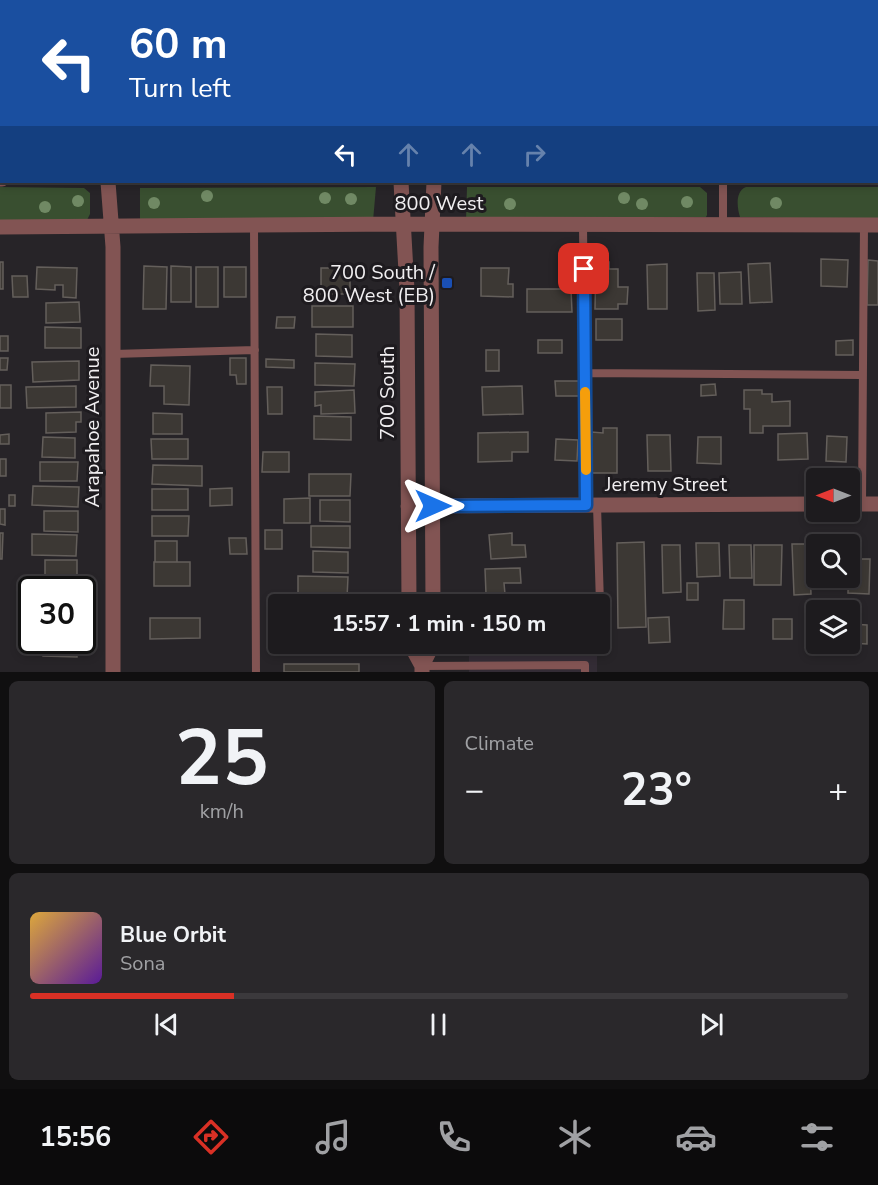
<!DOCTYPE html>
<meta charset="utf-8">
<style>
:root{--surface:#1d1b1e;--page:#2a282b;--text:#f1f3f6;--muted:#a0a1a4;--line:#3b393c;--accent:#d93025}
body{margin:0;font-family:"Nunito Sans",sans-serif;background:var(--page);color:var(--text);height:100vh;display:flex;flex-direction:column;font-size:22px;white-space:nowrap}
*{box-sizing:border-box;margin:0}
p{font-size:20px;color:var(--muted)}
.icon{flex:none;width:33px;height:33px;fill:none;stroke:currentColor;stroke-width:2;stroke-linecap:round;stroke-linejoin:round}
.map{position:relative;height:672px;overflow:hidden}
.panel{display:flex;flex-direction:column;gap:9px;padding:9px;background:#100f10;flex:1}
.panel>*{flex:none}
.guide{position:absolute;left:0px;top:0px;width:879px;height:183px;box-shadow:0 3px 9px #0003,0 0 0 2px var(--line);background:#1a4fa0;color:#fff;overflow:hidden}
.needle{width:39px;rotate:270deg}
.buttons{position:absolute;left:806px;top:468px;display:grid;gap:12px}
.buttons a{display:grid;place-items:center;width:54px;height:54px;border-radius:6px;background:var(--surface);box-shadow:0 3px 9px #0003,0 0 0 2px var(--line);font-size:30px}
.speed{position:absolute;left:18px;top:576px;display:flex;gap:12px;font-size:30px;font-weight:700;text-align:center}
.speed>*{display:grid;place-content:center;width:78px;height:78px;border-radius:50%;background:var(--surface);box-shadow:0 3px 9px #0003,0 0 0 2px var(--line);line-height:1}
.speed .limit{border:3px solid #111;border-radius:9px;background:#fff;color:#111}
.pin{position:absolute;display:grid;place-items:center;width:51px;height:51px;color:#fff;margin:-26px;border-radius:12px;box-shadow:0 3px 9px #0006}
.me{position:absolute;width:66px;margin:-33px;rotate:90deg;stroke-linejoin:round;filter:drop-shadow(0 0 4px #0008)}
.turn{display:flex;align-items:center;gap:21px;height:126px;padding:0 30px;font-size:27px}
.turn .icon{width:78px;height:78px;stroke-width:2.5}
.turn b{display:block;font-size:42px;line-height:51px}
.lanes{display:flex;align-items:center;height:57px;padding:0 30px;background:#0003;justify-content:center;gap:30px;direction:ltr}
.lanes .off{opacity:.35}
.big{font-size:45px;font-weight:700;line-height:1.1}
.panel .widget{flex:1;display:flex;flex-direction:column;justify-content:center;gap:9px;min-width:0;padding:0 21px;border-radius:9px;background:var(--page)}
.panel .dial{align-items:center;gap:0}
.dial b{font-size:78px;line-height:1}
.song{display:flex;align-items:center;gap:18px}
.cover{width:72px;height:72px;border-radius:9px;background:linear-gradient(135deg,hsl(40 70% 55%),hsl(270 70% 35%))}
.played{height:6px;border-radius:3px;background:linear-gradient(90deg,var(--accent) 25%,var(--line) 25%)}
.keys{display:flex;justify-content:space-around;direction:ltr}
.heat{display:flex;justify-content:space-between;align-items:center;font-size:33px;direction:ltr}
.panel .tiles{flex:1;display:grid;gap:9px;grid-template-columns:1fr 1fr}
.widget:last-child{grid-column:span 2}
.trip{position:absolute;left:268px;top:594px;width:342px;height:60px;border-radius:6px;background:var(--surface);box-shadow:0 3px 9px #0003,0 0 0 2px var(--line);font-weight:700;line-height:60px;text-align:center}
.tabs{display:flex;height:96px;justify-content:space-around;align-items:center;background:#0c0b0c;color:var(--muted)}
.tabs .icon{width:42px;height:42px}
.tabs .current{color:var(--accent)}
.tabs b{font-size:27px;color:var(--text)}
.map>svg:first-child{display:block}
</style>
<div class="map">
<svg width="878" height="672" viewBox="0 0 878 672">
<rect width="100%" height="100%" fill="#272428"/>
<path fill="#332c35" d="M78,0H878V156V2H75Z
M469,644H597V672H469Z"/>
<path fill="#394f30" d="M0,187L84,188L90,193V214L87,220L0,221Z
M376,187L373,221L140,220V188Z
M467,187H700L707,193V215L706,217L466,221Z
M746,187H878V220L740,217C737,208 735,191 746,187Z"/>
<path fill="#3c3834" stroke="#645f5b" stroke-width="1.5" d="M145,0H318V2H145Z
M411,0H550V2H413Z
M821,259L848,260L847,287L821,286Z
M868,260L878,261V305H867Z
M0,262H3V289H0Z
M596,262H609V269H618V287H628L627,304H618V309H595Z
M770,263L772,302L750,303L748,264Z
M667,264V309H648L647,265Z
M144,266L167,267L166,309H143Z
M171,266L191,267V302H171Z
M37,267L77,268L76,298L63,297V285H55V290L36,289Z
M196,267H218V307H196Z
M224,267H246V297H224Z
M321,268H350V294H321Z
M481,268H509L508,284H513V297L481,296Z
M741,272L742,304H720L719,273Z
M697,273H714L715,310L698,311Z
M12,276H27L28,297H13Z
M527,289H571L572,312H527Z
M79,302L80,322L46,323V303Z
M312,306H353V327H312Z
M277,317H295L294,328H276Z
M596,319H622V340H596Z
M45,327L81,328V348H45Z
M316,334L352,335V357L316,356Z
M0,336H8V351H0Z
M538,340H562V353H538Z
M853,340V355H836V341Z
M486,350H499V371H486Z
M0,358H8L7,370H0Z
M230,358H246V384H237L236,375H230Z
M266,359L294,360V368L266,367Z
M79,361V380L33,382L32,362Z
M315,363L355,364L354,386L315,385Z
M151,365L190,366L189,405L164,404V386H150Z
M555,381H579V396H556Z
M715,384L716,395L701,396V385Z
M0,385H11V408H0Z
M76,386V407L27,408L26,387Z
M522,386L523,414L483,415L482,387Z
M267,387H282V414H268Z
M354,390L355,413L321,414V405L315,406V392Z
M744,390H762V394H772V402L790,401V426H763V433H750V409H744Z
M81,412V422H76V432L46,433V413Z
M153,413L182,414V434H153Z
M314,416L351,417V440L314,439Z
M603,428H617V473H591L592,432L603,433Z
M528,432V452H512V461L478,462V433Z
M807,433L808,459L778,460V434Z
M9,434V444H0V435Z
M647,435H670L671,471H648Z
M827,436L847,437L846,462L826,461Z
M43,437L75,438V458L42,457Z
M698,437H721V464L697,463Z
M151,439H188V459H152Z
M556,439L578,440L577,461L555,460Z
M263,452H289V472H262Z
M0,459H6V476H0Z
M40,462H78L77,481H40Z
M153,465L202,466V486L152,484Z
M309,474H351L350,496H309Z
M33,486L79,487L78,507L32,505Z
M232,488V505L210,506V489Z
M152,489H188V510H152Z
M9,495H15V506H9Z
M310,498V523H284V499Z
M320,500H350V522L320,521Z
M0,509H5V525L0,524Z
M44,511H78V532L44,531Z
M152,516H189L188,536H152Z
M311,526H350V548L311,547Z
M265,530H282V549H265Z
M0,533H3L2,559H0Z
M512,533V545H525L526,557L491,559L489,535Z
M32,534L77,535L76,556L32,555Z
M229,538H246L247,554H230Z
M155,541H177V562H155Z
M644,542L646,627L618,628L617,543Z
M696,543H719L720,576L697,577Z
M792,544H809L811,594L794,595Z
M662,545H680L681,592L663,593Z
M729,545H751L752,578H730Z
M754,545H782L781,585H754Z
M313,551L348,552V573L313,572Z
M849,559H870L869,594L848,593Z
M45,560H77V581H45Z
M154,562H190V586H154Z
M520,568L521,583H504L505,594H486L485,569Z
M298,576L348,577L347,598L298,597Z
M687,583H698V600H687Z
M45,586H76V590H45Z
M486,600L516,601L515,604H485Z
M724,600H744V629H723Z
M669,617L670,642L649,643L648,618Z
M150,618H200V638L150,639Z
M773,619H792V639H773Z
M850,624L867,625V644L850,643Z
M43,640H77V657L43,656Z
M317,644H356V651H317Z
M284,664H359V672H284Z"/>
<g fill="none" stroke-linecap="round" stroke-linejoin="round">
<path stroke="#825453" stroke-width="8" d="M352,0V2
M600,0V2
M796,0V2
M844,0V2
M123,2L124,0
M254,225L256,672
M583,225L586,505
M723,225V182
M113,354L255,350
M585,373L862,375
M862,504L864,225
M597,505L600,604
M600,615V628
M422,666L585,665V672"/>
<path stroke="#825453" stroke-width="15" d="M0,179H2
M108,182L113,247V672
M401,182L407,290L409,604
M0,227L404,224L878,225
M849,504H878
M408,506L816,504
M433,604L431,247L434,182
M410,644L422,666
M422,672V666L433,644"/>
</g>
<g fill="#708964">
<circle cx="207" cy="196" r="6"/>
<circle cx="325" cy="198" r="6"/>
<circle cx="624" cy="198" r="6"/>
<circle cx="351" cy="199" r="6"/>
<circle cx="78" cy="201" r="6"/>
<circle cx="687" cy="202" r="6"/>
<circle cx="154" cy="203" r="6"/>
<circle cx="776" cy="203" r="6"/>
<circle cx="510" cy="204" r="6"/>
<circle cx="642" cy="204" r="6"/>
<circle cx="45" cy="207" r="6"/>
</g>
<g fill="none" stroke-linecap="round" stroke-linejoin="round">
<g stroke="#114b97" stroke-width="15">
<path id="route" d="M433,506L586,505L584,269"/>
</g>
<use href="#route" stroke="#1a73e8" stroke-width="10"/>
<path stroke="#f59e0b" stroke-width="10" d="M585,392L586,470"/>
</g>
<rect fill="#1a4fb4" stroke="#1e1b1f" stroke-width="2" x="441" y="277" width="12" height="12" rx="3"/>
<g text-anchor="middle" stroke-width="6" stroke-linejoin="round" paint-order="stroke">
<g font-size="20" fill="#f1eff1" stroke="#1e1b1f">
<text x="439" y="210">800 West</text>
<text transform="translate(387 393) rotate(-90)" y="7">700 South</text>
<text transform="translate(92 427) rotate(-90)" y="7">Arapahoe Avenue</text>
<text x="666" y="491">Jeremy Street</text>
</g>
<g font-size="20" fill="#f1eff1" stroke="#1e1b1f" text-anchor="end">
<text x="435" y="279">700 South /<tspan x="435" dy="23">800 West (EB)</tspan></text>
</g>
</g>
</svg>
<div class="buttons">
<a><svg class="needle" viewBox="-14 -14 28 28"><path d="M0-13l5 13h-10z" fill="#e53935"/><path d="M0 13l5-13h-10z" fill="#a0a1a4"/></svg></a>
<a><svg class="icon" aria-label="search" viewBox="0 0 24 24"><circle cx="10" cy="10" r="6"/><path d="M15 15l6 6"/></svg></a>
<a><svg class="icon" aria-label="layers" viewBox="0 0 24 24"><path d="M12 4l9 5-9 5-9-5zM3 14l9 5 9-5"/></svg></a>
</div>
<div class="speed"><div class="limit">30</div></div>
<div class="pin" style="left:584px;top:269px;background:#d93025"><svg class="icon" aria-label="arrive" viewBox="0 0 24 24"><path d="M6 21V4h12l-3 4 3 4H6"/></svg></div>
<svg class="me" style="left:433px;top:506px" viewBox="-20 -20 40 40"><path d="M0-17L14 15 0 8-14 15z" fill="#1a73e8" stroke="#fff" stroke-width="4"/></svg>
<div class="trip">15:57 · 1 min · 150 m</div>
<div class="guide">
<div class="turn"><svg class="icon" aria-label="left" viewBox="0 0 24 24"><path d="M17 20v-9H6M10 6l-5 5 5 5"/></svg><div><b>60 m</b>Turn left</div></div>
<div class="lanes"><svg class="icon" aria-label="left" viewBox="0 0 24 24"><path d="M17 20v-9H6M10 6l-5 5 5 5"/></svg><svg class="icon off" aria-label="ahead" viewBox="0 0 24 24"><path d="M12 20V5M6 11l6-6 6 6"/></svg><svg class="icon off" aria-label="ahead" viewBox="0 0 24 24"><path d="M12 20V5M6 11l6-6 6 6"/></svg><svg class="icon off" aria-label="right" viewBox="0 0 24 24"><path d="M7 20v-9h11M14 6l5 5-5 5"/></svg></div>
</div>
</div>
<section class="panel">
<div class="tiles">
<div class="widget dial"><b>25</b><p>km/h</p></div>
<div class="widget"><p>Climate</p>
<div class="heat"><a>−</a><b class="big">23°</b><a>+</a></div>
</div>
<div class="widget">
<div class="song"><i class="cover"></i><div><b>Blue Orbit</b><p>Sona</p></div></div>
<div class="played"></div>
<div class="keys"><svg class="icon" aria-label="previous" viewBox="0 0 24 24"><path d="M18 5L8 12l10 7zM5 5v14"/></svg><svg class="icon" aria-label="pause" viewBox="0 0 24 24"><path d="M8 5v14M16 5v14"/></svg><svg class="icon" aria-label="next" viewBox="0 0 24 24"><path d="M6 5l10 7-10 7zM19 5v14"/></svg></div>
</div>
</div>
</section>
<nav class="tabs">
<b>15:56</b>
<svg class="icon current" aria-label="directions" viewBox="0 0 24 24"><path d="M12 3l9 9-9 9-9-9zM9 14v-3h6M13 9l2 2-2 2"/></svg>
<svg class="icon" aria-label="music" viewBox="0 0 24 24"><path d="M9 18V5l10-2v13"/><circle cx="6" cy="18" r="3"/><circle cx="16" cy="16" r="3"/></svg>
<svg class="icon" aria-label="phone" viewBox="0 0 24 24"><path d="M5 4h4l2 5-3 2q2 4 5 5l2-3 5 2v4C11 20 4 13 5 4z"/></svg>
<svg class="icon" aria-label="climate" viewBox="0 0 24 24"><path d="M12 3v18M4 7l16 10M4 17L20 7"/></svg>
<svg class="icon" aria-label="car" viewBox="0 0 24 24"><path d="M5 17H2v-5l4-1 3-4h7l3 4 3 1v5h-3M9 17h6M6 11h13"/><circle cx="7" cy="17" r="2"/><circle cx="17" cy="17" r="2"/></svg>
<svg class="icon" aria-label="filters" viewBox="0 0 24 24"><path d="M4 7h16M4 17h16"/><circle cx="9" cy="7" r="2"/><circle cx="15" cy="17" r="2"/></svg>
</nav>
